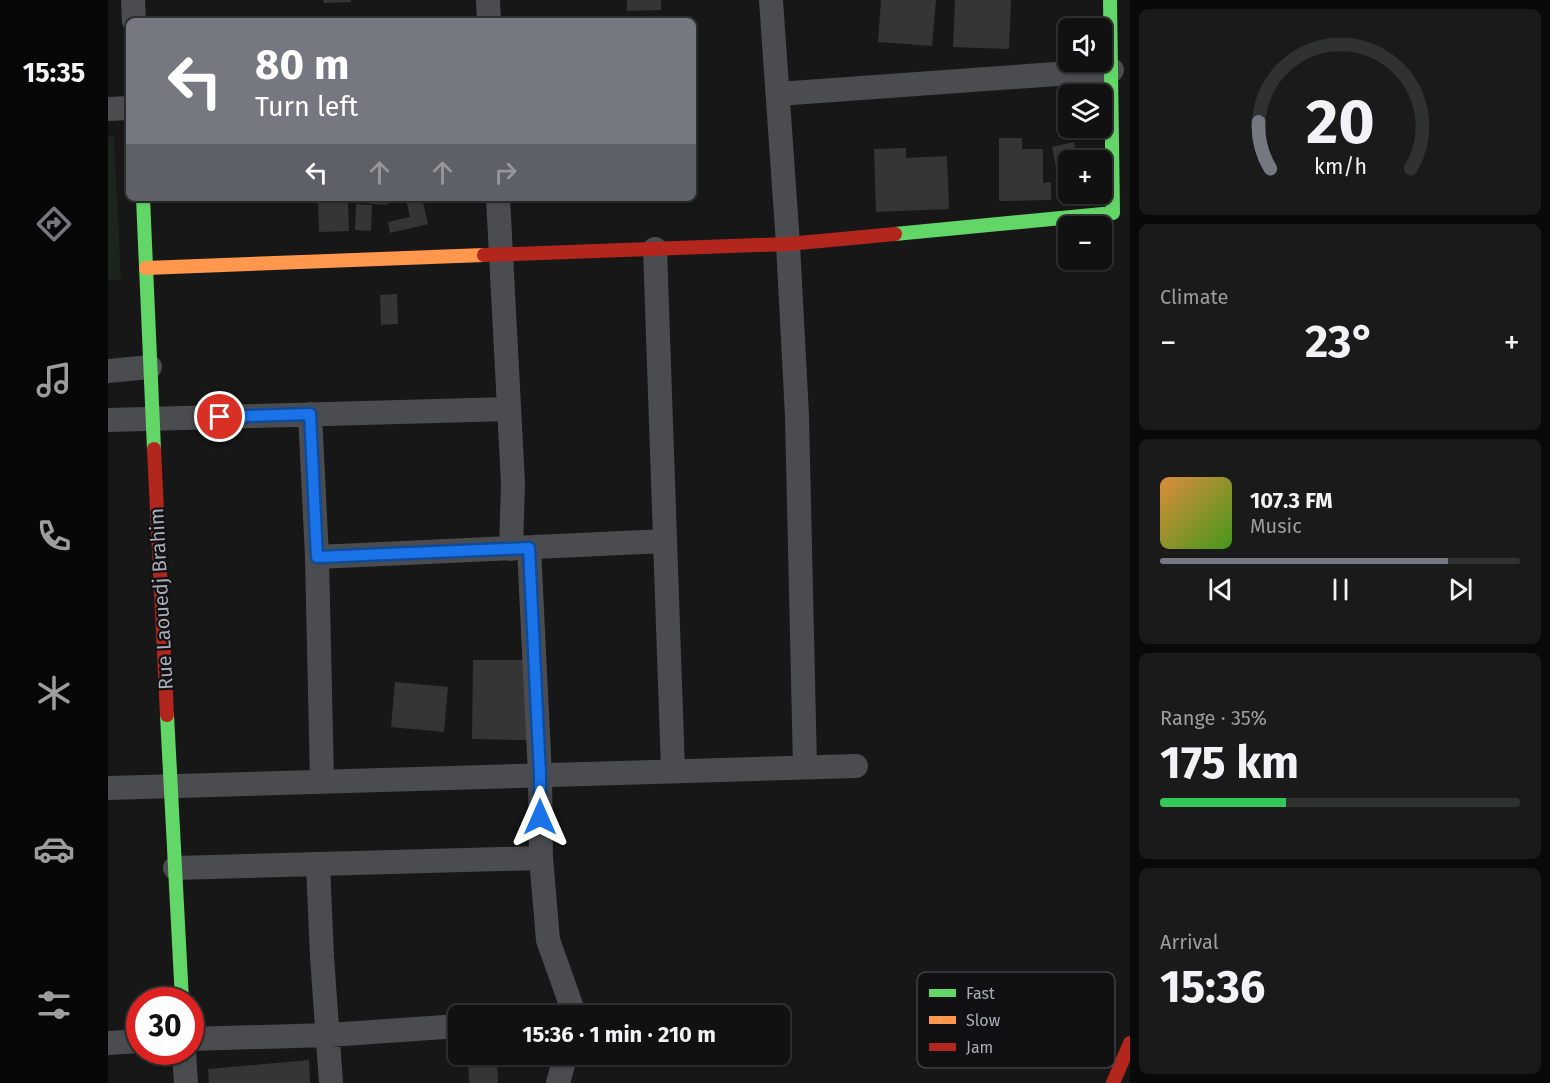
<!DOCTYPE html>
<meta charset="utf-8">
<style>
:root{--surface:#111;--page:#1a1a1a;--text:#f1f3f6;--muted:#9c9d9f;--line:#303131;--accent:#757880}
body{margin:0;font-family:"Fira Sans",sans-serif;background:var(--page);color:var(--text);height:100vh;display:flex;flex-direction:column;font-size:22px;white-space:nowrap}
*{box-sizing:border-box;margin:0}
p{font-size:20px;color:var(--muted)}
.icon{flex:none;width:33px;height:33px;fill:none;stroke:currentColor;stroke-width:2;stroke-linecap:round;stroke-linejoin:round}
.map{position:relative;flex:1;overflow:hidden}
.details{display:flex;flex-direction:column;gap:9px;padding:9px;background:#090909;width:420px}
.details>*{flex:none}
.guide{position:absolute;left:18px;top:18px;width:570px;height:183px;border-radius:9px;box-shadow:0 2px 4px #0004,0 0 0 2px var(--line);background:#757880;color:#fff;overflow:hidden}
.tools{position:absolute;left:950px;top:18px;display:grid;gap:12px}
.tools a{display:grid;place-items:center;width:54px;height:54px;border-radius:9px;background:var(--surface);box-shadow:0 2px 4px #0004,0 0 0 2px var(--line);font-size:30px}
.speed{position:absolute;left:18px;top:987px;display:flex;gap:12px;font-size:30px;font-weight:700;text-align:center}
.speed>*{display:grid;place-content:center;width:78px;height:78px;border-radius:50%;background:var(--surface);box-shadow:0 2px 4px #0004,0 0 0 2px var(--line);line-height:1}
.speed .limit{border:9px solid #d22;background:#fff;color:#111}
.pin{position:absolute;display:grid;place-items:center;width:51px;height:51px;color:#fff;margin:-26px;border:3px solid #fff;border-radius:50%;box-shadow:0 2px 6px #0007}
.me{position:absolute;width:66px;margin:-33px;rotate:0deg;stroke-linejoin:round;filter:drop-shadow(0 0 4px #0008)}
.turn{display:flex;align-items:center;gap:21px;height:126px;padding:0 30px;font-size:27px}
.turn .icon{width:78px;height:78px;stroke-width:2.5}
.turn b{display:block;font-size:42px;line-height:51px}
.lanes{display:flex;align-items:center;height:57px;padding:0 30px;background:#0003;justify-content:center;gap:30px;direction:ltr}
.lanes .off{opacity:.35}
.big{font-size:45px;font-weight:700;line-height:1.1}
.details .tile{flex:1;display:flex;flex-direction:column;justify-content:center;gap:9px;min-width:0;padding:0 21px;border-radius:9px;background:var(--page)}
.details .dial{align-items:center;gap:0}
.dial svg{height:156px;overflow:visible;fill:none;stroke:var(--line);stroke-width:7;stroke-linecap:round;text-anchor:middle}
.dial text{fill:var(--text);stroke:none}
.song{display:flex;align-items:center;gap:18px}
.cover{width:72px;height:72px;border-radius:9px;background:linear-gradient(135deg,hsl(30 70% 55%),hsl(100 70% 35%))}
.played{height:6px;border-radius:3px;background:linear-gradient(90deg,var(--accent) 80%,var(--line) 80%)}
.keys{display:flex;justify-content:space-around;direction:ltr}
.heat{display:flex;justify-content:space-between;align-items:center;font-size:33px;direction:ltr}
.charge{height:9px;border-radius:4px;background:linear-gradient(90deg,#34c759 35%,var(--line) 0)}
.trip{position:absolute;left:340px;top:1005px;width:342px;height:60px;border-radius:9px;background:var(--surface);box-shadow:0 2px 4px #0004,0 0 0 2px var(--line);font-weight:700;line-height:60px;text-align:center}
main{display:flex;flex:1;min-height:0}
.dock{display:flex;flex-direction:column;width:108px;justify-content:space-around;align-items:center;background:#070707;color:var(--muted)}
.dock .icon{width:42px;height:42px}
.dock .current{color:var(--accent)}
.dock b{font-size:27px;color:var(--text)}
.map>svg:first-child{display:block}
</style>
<main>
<nav class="dock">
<b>15:35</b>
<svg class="icon current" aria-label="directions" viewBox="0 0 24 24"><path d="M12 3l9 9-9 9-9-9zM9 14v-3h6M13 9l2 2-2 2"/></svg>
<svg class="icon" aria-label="music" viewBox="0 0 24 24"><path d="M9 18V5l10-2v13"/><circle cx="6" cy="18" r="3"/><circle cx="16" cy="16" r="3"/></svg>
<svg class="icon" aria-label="phone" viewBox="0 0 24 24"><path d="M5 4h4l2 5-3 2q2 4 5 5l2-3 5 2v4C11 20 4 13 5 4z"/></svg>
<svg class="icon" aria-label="climate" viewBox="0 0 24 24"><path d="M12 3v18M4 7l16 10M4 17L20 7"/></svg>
<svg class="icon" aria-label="car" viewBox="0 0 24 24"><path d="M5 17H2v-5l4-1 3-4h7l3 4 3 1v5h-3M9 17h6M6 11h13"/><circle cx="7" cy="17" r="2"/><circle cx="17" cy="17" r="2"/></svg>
<svg class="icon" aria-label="filters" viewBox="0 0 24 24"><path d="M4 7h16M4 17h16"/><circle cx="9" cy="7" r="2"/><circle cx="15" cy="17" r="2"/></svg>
</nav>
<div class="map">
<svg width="1022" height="1083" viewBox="0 0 1022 1083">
<rect width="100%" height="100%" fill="#171717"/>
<path fill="#1d241e" d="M6,136L13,280H0V137Z"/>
<path fill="#353536" d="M215,0H243V2L216,3Z
M519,0H553V10L519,11Z
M773,0H828L824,46L770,42Z
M847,0H903L901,49L845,47Z
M891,138H914V149H935V183L943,182V200L891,201Z
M966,142L969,157L960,160V175L950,178L944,147Z
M798,148V158L839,156L841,209L768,212L766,149Z
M263,198H281L280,205L262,204Z
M308,198H314L320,224L282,233L280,222L302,217L298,200Z
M210,201H240L241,231L211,232Z
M248,204L264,205L263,231L247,230Z
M289,294L290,324L273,325L272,295Z
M365,660H422L421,740L364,739Z
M287,682L340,687L336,732L283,727Z
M360,1054H389L390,1083H361Z
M201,1060L202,1083H101L100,1069Z"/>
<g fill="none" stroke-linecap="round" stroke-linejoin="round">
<path stroke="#4b4c50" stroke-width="24" d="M25,0L26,21
M380,0L381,21
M663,0L680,244L689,416L697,767
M670,94L1004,70
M0,109L21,108
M390,198L405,483L403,549
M547,249L565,771
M0,371L42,367
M202,414L209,557L557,541
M0,420L401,409
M421,548L432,775L433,858L440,940L467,1016
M209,557L214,781
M0,788L748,766
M210,865L214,957L223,1083
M67,868L433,858
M82,1039L221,1035L351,1026
M0,1043L32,1041
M76,1052L78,1083
M450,1083L458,1054"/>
<path stroke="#63d668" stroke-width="14" d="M35,198L46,449
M787,234L1005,213L1002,0
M59,715L74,1000"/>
<path stroke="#ff974d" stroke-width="14" d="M38,268L376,255"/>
<path stroke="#b3261e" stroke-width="14" d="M376,255L680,244L787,234
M46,449L59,715
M1005,1083L1022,1043"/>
</g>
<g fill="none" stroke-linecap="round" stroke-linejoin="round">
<g stroke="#114b97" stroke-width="15">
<path id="route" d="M112,417L202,414L209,557L421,548L432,775V817"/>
</g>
<use href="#route" stroke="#1a73e8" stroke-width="10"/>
</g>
<g text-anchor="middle" stroke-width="4.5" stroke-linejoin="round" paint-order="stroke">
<g font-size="20" fill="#a8adb8" stroke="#111113">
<text transform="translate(53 599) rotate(-93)" y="7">Rue Laouedj Brahim</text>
</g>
</g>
<rect x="809" y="972" width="198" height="96" rx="9" fill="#111113" stroke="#3e4045" stroke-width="1.5"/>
<rect x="821" y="989" width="27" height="8" fill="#63d668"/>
<rect x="821" y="1016" width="27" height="8" fill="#ff974d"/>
<rect x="821" y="1043" width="27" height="8" fill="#b3261e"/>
<g font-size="16" fill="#a8adb8">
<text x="858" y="999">Fast</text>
<text x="858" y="1026">Slow</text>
<text x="858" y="1053">Jam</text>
</g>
</svg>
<div class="tools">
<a><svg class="icon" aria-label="sound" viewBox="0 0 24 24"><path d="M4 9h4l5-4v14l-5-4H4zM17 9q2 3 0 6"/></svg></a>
<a><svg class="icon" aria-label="layers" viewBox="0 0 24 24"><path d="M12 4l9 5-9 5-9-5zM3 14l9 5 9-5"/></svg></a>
<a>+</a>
<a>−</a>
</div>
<div class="speed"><div class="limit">30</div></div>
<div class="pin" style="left:112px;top:417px;background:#d93025"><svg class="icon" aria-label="arrive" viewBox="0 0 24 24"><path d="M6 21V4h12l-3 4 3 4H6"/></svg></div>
<svg class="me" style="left:432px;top:817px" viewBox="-20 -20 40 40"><path d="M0-17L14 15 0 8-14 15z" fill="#1a73e8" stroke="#fff" stroke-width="4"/></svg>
<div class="trip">15:36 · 1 min · 210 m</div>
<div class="guide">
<div class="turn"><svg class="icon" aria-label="left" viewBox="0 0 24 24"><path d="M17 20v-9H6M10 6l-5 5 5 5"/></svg><div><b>80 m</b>Turn left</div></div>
<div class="lanes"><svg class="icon" aria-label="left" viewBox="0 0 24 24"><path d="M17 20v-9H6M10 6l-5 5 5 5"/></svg><svg class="icon off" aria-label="ahead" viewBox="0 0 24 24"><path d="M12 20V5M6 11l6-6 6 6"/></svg><svg class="icon off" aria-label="ahead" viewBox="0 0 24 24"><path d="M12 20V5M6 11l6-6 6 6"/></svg><svg class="icon off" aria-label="right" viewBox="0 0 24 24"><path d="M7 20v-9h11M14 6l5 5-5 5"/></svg></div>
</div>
</div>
<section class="details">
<div class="tile dial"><svg viewBox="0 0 100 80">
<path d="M14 69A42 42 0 1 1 86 69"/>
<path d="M14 69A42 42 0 0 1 8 45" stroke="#757880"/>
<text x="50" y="56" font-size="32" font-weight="700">20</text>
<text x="50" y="72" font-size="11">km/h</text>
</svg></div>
<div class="tile"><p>Climate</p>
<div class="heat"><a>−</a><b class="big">23°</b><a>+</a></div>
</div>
<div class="tile">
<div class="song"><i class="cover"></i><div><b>107.3 FM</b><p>Music</p></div></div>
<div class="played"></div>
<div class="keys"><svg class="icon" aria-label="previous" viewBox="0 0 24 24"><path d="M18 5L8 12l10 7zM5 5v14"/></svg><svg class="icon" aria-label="pause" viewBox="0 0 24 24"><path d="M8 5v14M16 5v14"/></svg><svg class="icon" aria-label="next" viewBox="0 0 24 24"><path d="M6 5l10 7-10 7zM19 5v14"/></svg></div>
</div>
<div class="tile"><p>Range · 35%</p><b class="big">175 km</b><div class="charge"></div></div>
<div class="tile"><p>Arrival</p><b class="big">15:36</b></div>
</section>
</main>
